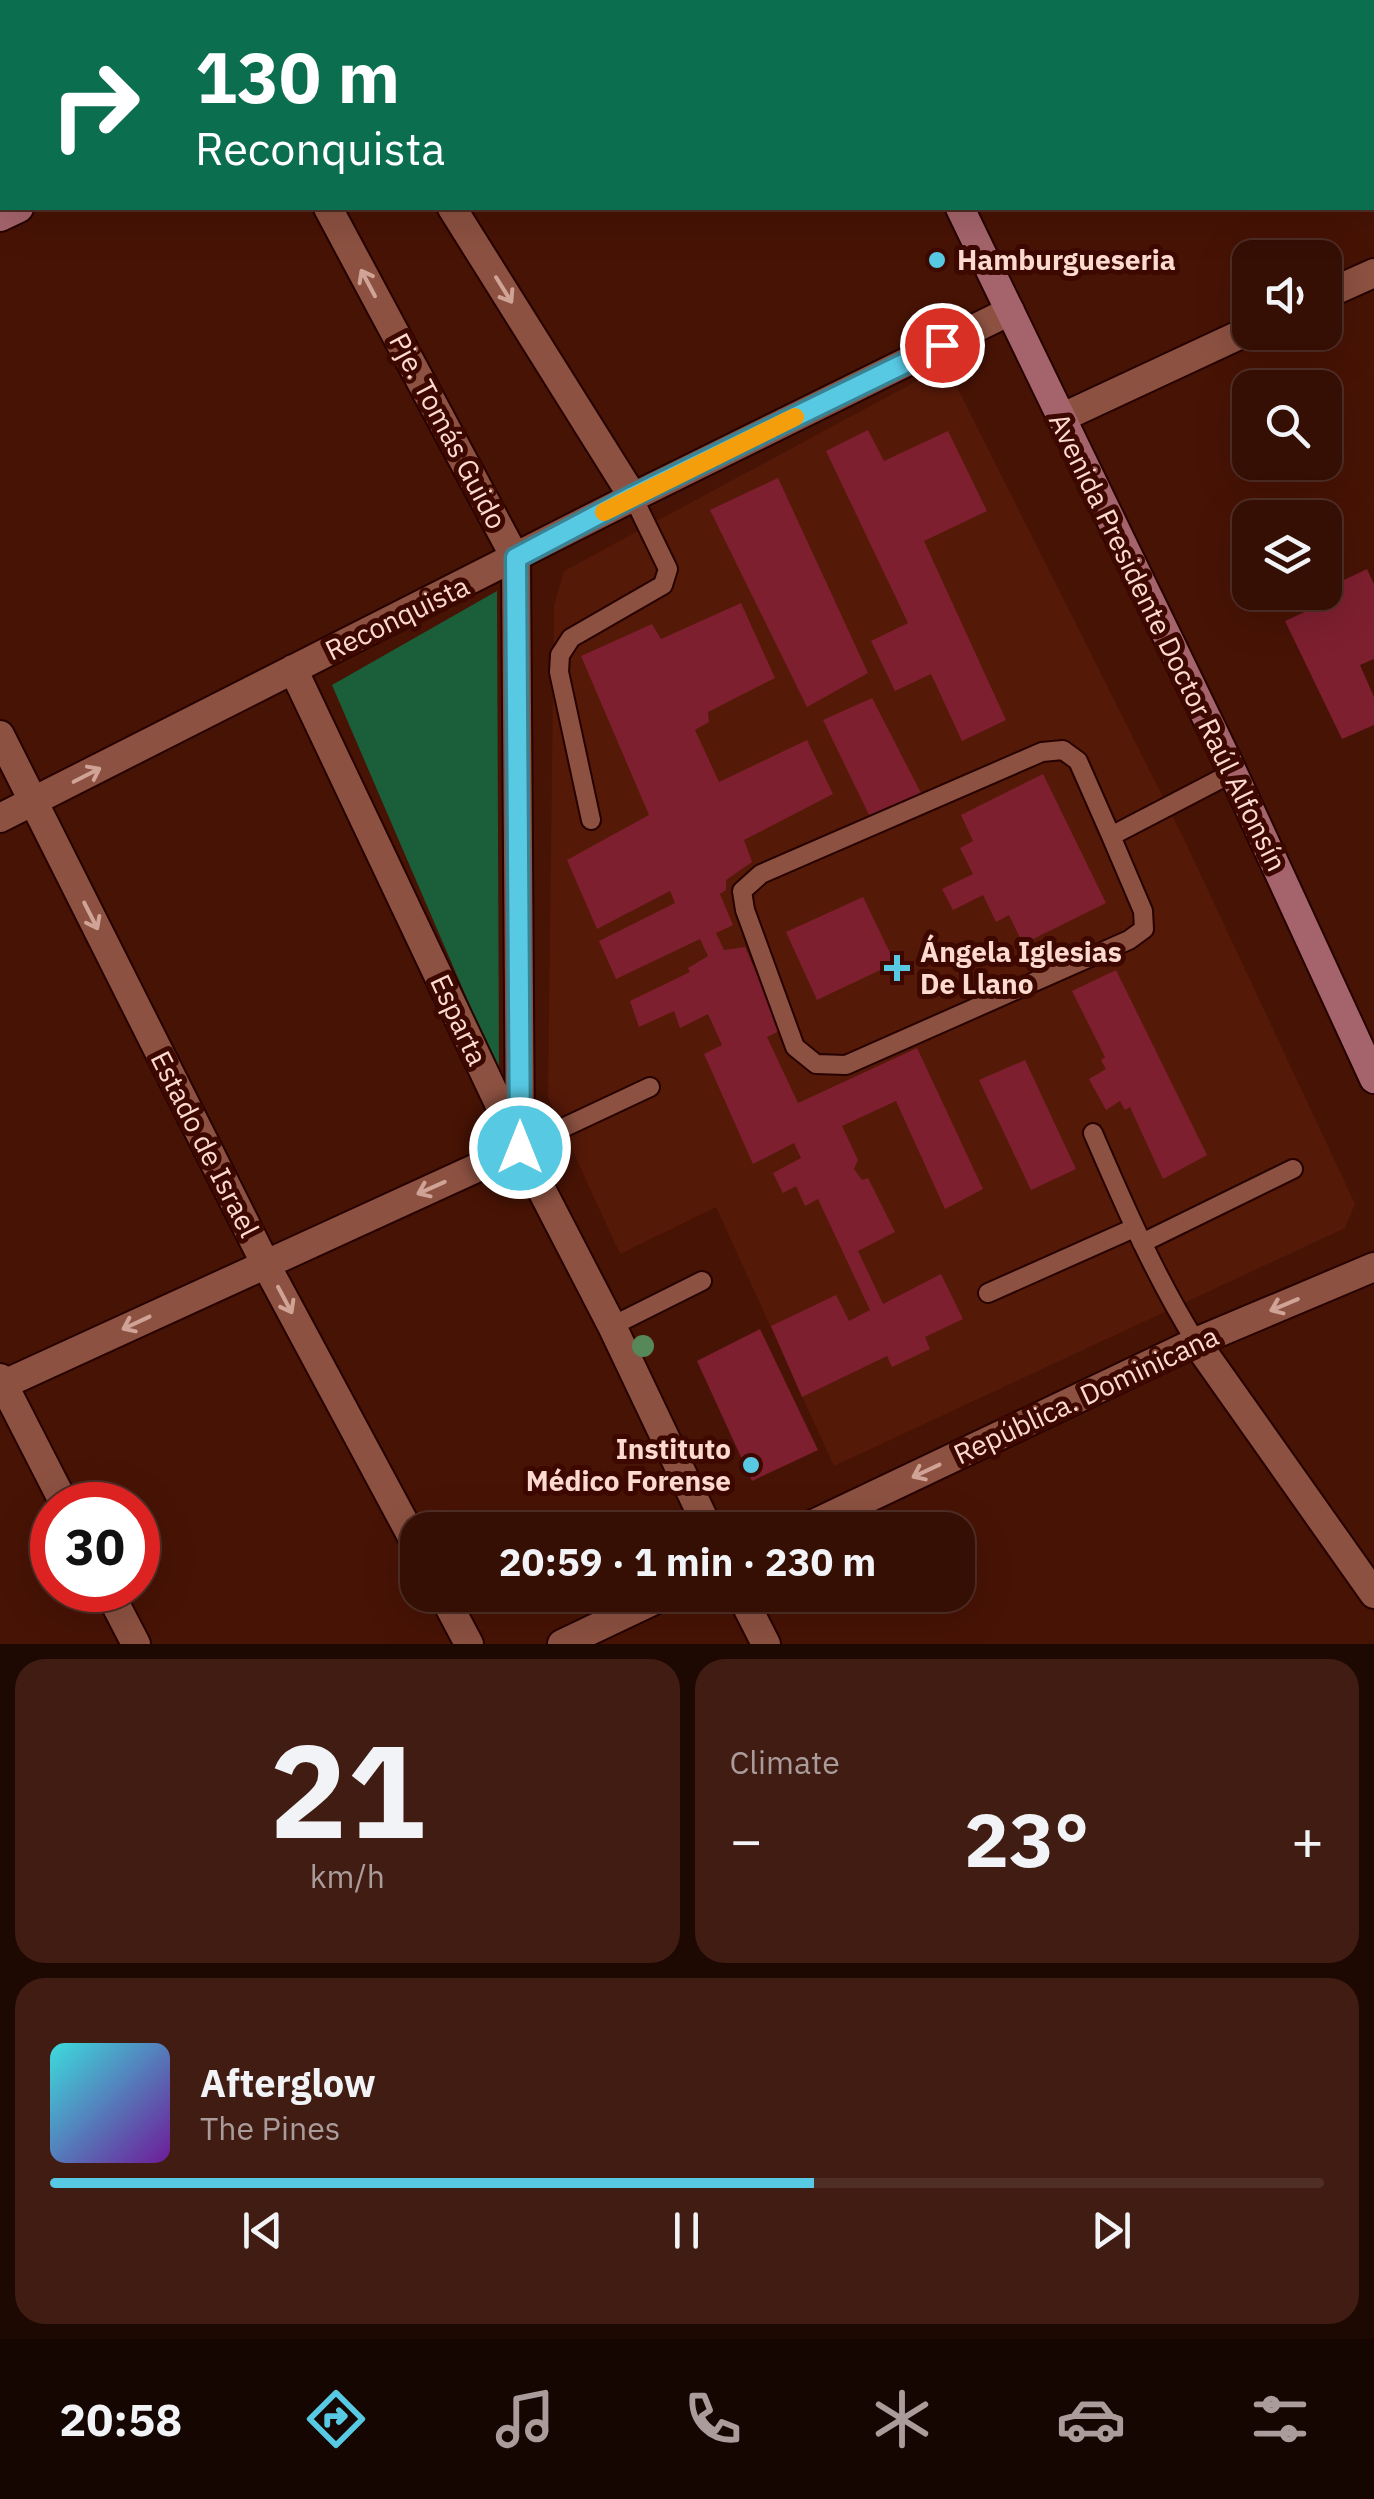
<!DOCTYPE html>
<meta charset="utf-8">
<style>
:root{--surface:#350e04;--page:#401c13;--text:#f1f3f6;--muted:#aa9c9a;--line:#4f2e26;--accent:#58c9e3}
body{margin:0;font-family:"IBM Plex Sans",sans-serif;background:var(--page);color:var(--text);height:100vh;display:flex;flex-direction:column;font-size:38px;white-space:nowrap}
*{box-sizing:border-box;margin:0}
p{font-size:32px;color:var(--muted)}
.icon{flex:none;width:55px;height:55px;fill:none;stroke:currentColor;stroke-width:2;stroke-linecap:round;stroke-linejoin:round}
.map{position:relative;height:1644px;overflow:hidden}
.panel{display:flex;flex-direction:column;gap:15px;padding:15px;background:#1d0802;flex:1}
.panel>*{flex:none}
.guide{position:absolute;left:0px;top:0px;width:1375px;height:210px;box-shadow:0 10px 40px #0002,0 0 0 2px var(--line);background:#0b6e4f;color:#fff;overflow:hidden}
.fabs{position:absolute;left:1232px;top:240px;display:grid;gap:20px}
.fabs a{display:grid;place-items:center;width:110px;height:110px;border-radius:20px;background:var(--surface);box-shadow:0 10px 40px #0002,0 0 0 2px var(--line);font-size:50px}
.speed{position:absolute;left:30px;top:1482px;display:flex;gap:20px;font-size:50px;font-weight:700;text-align:center}
.speed>*{display:grid;place-content:center;width:130px;height:130px;border-radius:50%;background:var(--surface);box-shadow:0 10px 40px #0002,0 0 0 2px var(--line);line-height:1}
.speed .limit{border:15px solid #d22;background:#fff;color:#111}
.pin{position:absolute;display:grid;place-items:center;width:85px;height:85px;color:#fff;margin:-42px;border:5px solid #fff;border-radius:50%;box-shadow:0 2px 10px #0007}
.me{position:absolute;width:110px;margin:-55px;rotate:0deg;stroke-linejoin:round;filter:drop-shadow(0 0 8px #0008)}
.turn{display:flex;align-items:center;gap:35px;height:210px;padding:0 30px;font-size:45px}
.turn .icon{width:130px;height:130px;stroke-width:2.5}
.turn b{display:block;font-size:70px;line-height:85px}
.big{font-size:75px;font-weight:700;line-height:1.1}
.panel .card{flex:1;display:flex;flex-direction:column;justify-content:center;gap:15px;min-width:0;padding:0 35px;border-radius:30px;background:var(--page)}
.panel .dial{align-items:center;gap:0}
.dial b{font-size:130px;line-height:1}
.song{display:flex;align-items:center;gap:30px}
.cover{width:120px;height:120px;border-radius:15px;background:linear-gradient(135deg,hsl(180 70% 55%),hsl(280 70% 35%))}
.played{height:10px;border-radius:5px;background:linear-gradient(90deg,var(--accent) 60%,var(--line) 60%)}
.keys{display:flex;justify-content:space-around;direction:ltr}
.heat{display:flex;justify-content:space-between;align-items:center;font-size:55px;direction:ltr}
.panel .tiles{flex:1;display:grid;gap:15px;grid-template-columns:1fr 1fr}
.card:last-child{grid-column:span 2}
.trip{position:absolute;left:400px;top:1512px;width:575px;height:100px;border-radius:30px;background:var(--surface);box-shadow:0 10px 40px #0002,0 0 0 2px var(--line);font-weight:700;line-height:100px;text-align:center}
.dock{display:flex;height:160px;justify-content:space-around;align-items:center;background:#150602;color:var(--muted)}
.dock .icon{width:70px;height:70px}
.dock .active{color:var(--accent)}
.dock b{font-size:45px;color:var(--text)}
.map>svg:first-child{display:block}
</style>
<div class="map">
<svg width="1374" height="1644" viewBox="0 0 1374 1644">
<rect width="100%" height="100%" fill="#471305"/>
<path fill="#551908" d="M926,376L957,387L1184,839L1355,1204L1345,1228L834,1466L716,1207L620,1254L548,1097L554,605L564,571Z"/>
<path fill="#1a5e3a" d="M497,591L499,1073L332,685Z"/>
<path fill="#7d1f2f" d="M868,430L884,461L948,431L987,511L924,541L1006,720L962,741L931,674L895,691L871,641L908,623L826,451Z
M778,478L868,673L807,707L710,510Z
M1367,569L1374,584V659L1360,665L1374,697V725L1342,739L1285,621L1329,601L1325,589Z
M741,603L775,678L708,712L709,722L695,730L719,782L807,740L833,794L744,840L752,862L726,880V890L720,894L733,925L716,933L724,950L745,947L781,1030L767,1037L798,1103L917,1048L983,1189L945,1209L896,1101L842,1126L858,1160L854,1169L862,1180L868,1178L895,1232L858,1251L883,1304L941,1274L963,1319L925,1337L930,1349L892,1367L887,1356L802,1397L771,1326L836,1295L849,1321L870,1310L818,1199L805,1206L796,1186L783,1193L773,1173L801,1158L794,1143L753,1164L704,1054L722,1045L708,1014L680,1028L674,1011L639,1027L630,1001L690,972L688,968L708,956L700,939L616,979L599,941L675,903L670,891L597,929L567,860L649,815L581,656L652,624L661,639Z
M872,698L922,795L872,821L823,720Z
M1043,774L1106,903L1023,944L1009,915L996,922L983,895L953,910L942,889L973,874L960,848L973,841L961,815Z
M863,897L895,963L817,1000L786,932Z
M1116,970L1207,1155L1163,1179L1130,1107L1125,1110L1120,1101L1106,1110L1089,1079L1106,1069L1101,1060L1105,1057L1072,991Z
M1025,1060L1076,1169L1031,1190L979,1080Z
M760,1329L818,1450L752,1481L697,1361Z"/>
<g fill="none" stroke-linecap="round" stroke-linejoin="round">
<g stroke="#260200" stroke-width="22">
<path id="service" d="M591,820L559,672L560,655L571,638L663,585L668,569L633,497
M1111,836L1143,911L1144,929L1129,940L846,1065L816,1064L795,1047L745,910L742,891L761,874L1042,752L1063,750L1078,761L1111,836L1232,773
M1093,1133C1124,1205 1155,1276 1196,1342
M520,1148L650,1087
M1142,1243L1293,1169
M988,1293L1134,1228
M612,1326L702,1281"/>
</g>
<g stroke="#260200" stroke-width="32">
<path id="minor" d="M303,0L305,2
M1141,2L1146,0
M452,208L633,497
M1325,295L1374,273
M1061,418L1250,330
M293,669L520,1148L612,1326L709,1530
M0,735L265,1263L418,1548
M0,818L633,497L1010,311
M1196,1342L1374,1594
M0,1378L65,1505
M0,1386L520,1148L516,559L328,208
M801,1530L1196,1342L1374,1267
M108,1590L136,1644
M443,1595L469,1644
M741,1595L766,1644
M562,1644L665,1595"/>
</g>
<g stroke="#260200" stroke-width="32">
<path id="secondary" d="M859,0L860,2
M329,2L334,0
M431,2L436,0
M0,167L2,166
M960,208L1228,762L1374,1079
M0,217L19,208"/>
</g>
<use href="#service" stroke="#8c5141" stroke-width="18"/>
<use href="#minor" stroke="#8c5141" stroke-width="28"/>
<use href="#secondary" stroke="#a5646b" stroke-width="28"/>
</g>
<circle fill="#568859" cx="643" cy="1346" r="11"/>
<defs><path id="oneway-shaft" d="M-6 0H5M1.5-3L5.5 0L1.5 3" fill="none" stroke-width="1.6" stroke-linecap="round" stroke-linejoin="round" transform="scale(2.5)"/></defs>
<g stroke="#d0a397">
<use href="#oneway-shaft" transform="translate(368 283) rotate(-118)"/>
<use href="#oneway-shaft" transform="translate(504 290) rotate(58)"/>
<use href="#oneway-shaft" transform="translate(87 775) rotate(-27)"/>
<use href="#oneway-shaft" transform="translate(91 916) rotate(63)"/>
<use href="#oneway-shaft" transform="translate(431 1188) rotate(156)"/>
<use href="#oneway-shaft" transform="translate(285 1300) rotate(62)"/>
<use href="#oneway-shaft" transform="translate(1284 1305) rotate(157)"/>
<use href="#oneway-shaft" transform="translate(136 1323) rotate(155)"/>
<use href="#oneway-shaft" transform="translate(926 1471) rotate(155)"/>
</g>
<g fill="none" stroke-linecap="round" stroke-linejoin="round">
<g stroke="#398394" stroke-width="25">
<path id="route" d="M520,1148L516,558L633,496L942,345"/>
</g>
<use href="#route" stroke="#58c9e3" stroke-width="18"/>
<path stroke="#f59e0b" stroke-width="18" d="M604,512L795,417"/>
</g>
<g fill="#58c9e3" stroke="#3c0800" stroke-width="4">
<circle cx="937" cy="260" r="10"/>
<path d="M892 953h10v10h10v10h-10v10h-10v-10h-10v-10h10z"/>
<circle cx="751" cy="1465" r="10"/>
</g>
<g text-anchor="middle" stroke-width="10" stroke-linejoin="round" paint-order="stroke">
<g font-size="28" font-weight="bold" fill="#fddad0" stroke="#3c0800" text-anchor="start">
<text x="957" y="270">Hamburgueseria</text>
<text x="920" y="962">Ángela Iglesias<tspan x="920" dy="32">De Llano</tspan></text>
<text x="731" y="1459" text-anchor="end">Instituto<tspan x="731" dy="32">Médico Forense</tspan></text>
</g>
<g font-size="28" fill="#fddad0" stroke="#3c0800">
<text transform="translate(448 431) rotate(62)" y="10">Pje. Tomás Guido</text>
<text transform="translate(397 618) rotate(-26)" y="10">Reconquista</text>
<text transform="translate(1168 642) rotate(64)" y="10">Avenida Presidente Doctor Raúl Alfonsín</text>
<text transform="translate(459 1020) rotate(65)" y="10">Esparta</text>
<text transform="translate(205 1144) rotate(63)" y="10">Estado de Israel</text>
<text transform="translate(1086 1395) rotate(-25)" y="10">República. Dominicana</text>
</g>
</g>
</svg>
<div class="fabs">
<a><svg class="icon" aria-label="sound" viewBox="0 0 24 24"><path d="M4 9h4l5-4v14l-5-4H4zM17 9q2 3 0 6"/></svg></a>
<a><svg class="icon" aria-label="search" viewBox="0 0 24 24"><circle cx="10" cy="10" r="6"/><path d="M15 15l6 6"/></svg></a>
<a><svg class="icon" aria-label="layers" viewBox="0 0 24 24"><path d="M12 4l9 5-9 5-9-5zM3 14l9 5 9-5"/></svg></a>
</div>
<div class="speed"><div class="limit">30</div></div>
<div class="pin" style="left:942px;top:345px;background:#d93025"><svg class="icon" aria-label="arrive" viewBox="0 0 24 24"><path d="M6 21V4h12l-3 4 3 4H6"/></svg></div>
<svg class="me" style="left:520px;top:1148px" viewBox="-20 -20 40 40"><circle r="17" fill="#58c9e3" stroke="#fff" stroke-width="3"/><path d="M0-11L8 9 0 5-8 9z" fill="#fff"/></svg>
<div class="trip">20:59 · 1 min · 230 m</div>
<div class="guide">
<div class="turn"><svg class="icon" aria-label="right" viewBox="0 0 24 24"><path d="M7 20v-9h11M14 6l5 5-5 5"/></svg><div><b>130 m</b>Reconquista</div></div>
</div>
</div>
<section class="panel">
<div class="tiles">
<div class="card dial"><b>21</b><p>km/h</p></div>
<div class="card"><p>Climate</p>
<div class="heat"><a>−</a><b class="big">23°</b><a>+</a></div>
</div>
<div class="card">
<div class="song"><i class="cover"></i><div><b>Afterglow</b><p>The Pines</p></div></div>
<div class="played"></div>
<div class="keys"><svg class="icon" aria-label="previous" viewBox="0 0 24 24"><path d="M18 5L8 12l10 7zM5 5v14"/></svg><svg class="icon" aria-label="pause" viewBox="0 0 24 24"><path d="M8 5v14M16 5v14"/></svg><svg class="icon" aria-label="next" viewBox="0 0 24 24"><path d="M6 5l10 7-10 7zM19 5v14"/></svg></div>
</div>
</div>
</section>
<nav class="dock">
<b>20:58</b>
<svg class="icon active" aria-label="directions" viewBox="0 0 24 24"><path d="M12 3l9 9-9 9-9-9zM9 14v-3h6M13 9l2 2-2 2"/></svg>
<svg class="icon" aria-label="music" viewBox="0 0 24 24"><path d="M9 18V5l10-2v13"/><circle cx="6" cy="18" r="3"/><circle cx="16" cy="16" r="3"/></svg>
<svg class="icon" aria-label="phone" viewBox="0 0 24 24"><path d="M5 4h4l2 5-3 2q2 4 5 5l2-3 5 2v4C11 20 4 13 5 4z"/></svg>
<svg class="icon" aria-label="climate" viewBox="0 0 24 24"><path d="M12 3v18M4 7l16 10M4 17L20 7"/></svg>
<svg class="icon" aria-label="car" viewBox="0 0 24 24"><path d="M5 17H2v-5l4-1 3-4h7l3 4 3 1v5h-3M9 17h6M6 11h13"/><circle cx="7" cy="17" r="2"/><circle cx="17" cy="17" r="2"/></svg>
<svg class="icon" aria-label="filters" viewBox="0 0 24 24"><path d="M4 7h16M4 17h16"/><circle cx="9" cy="7" r="2"/><circle cx="15" cy="17" r="2"/></svg>
</nav>
